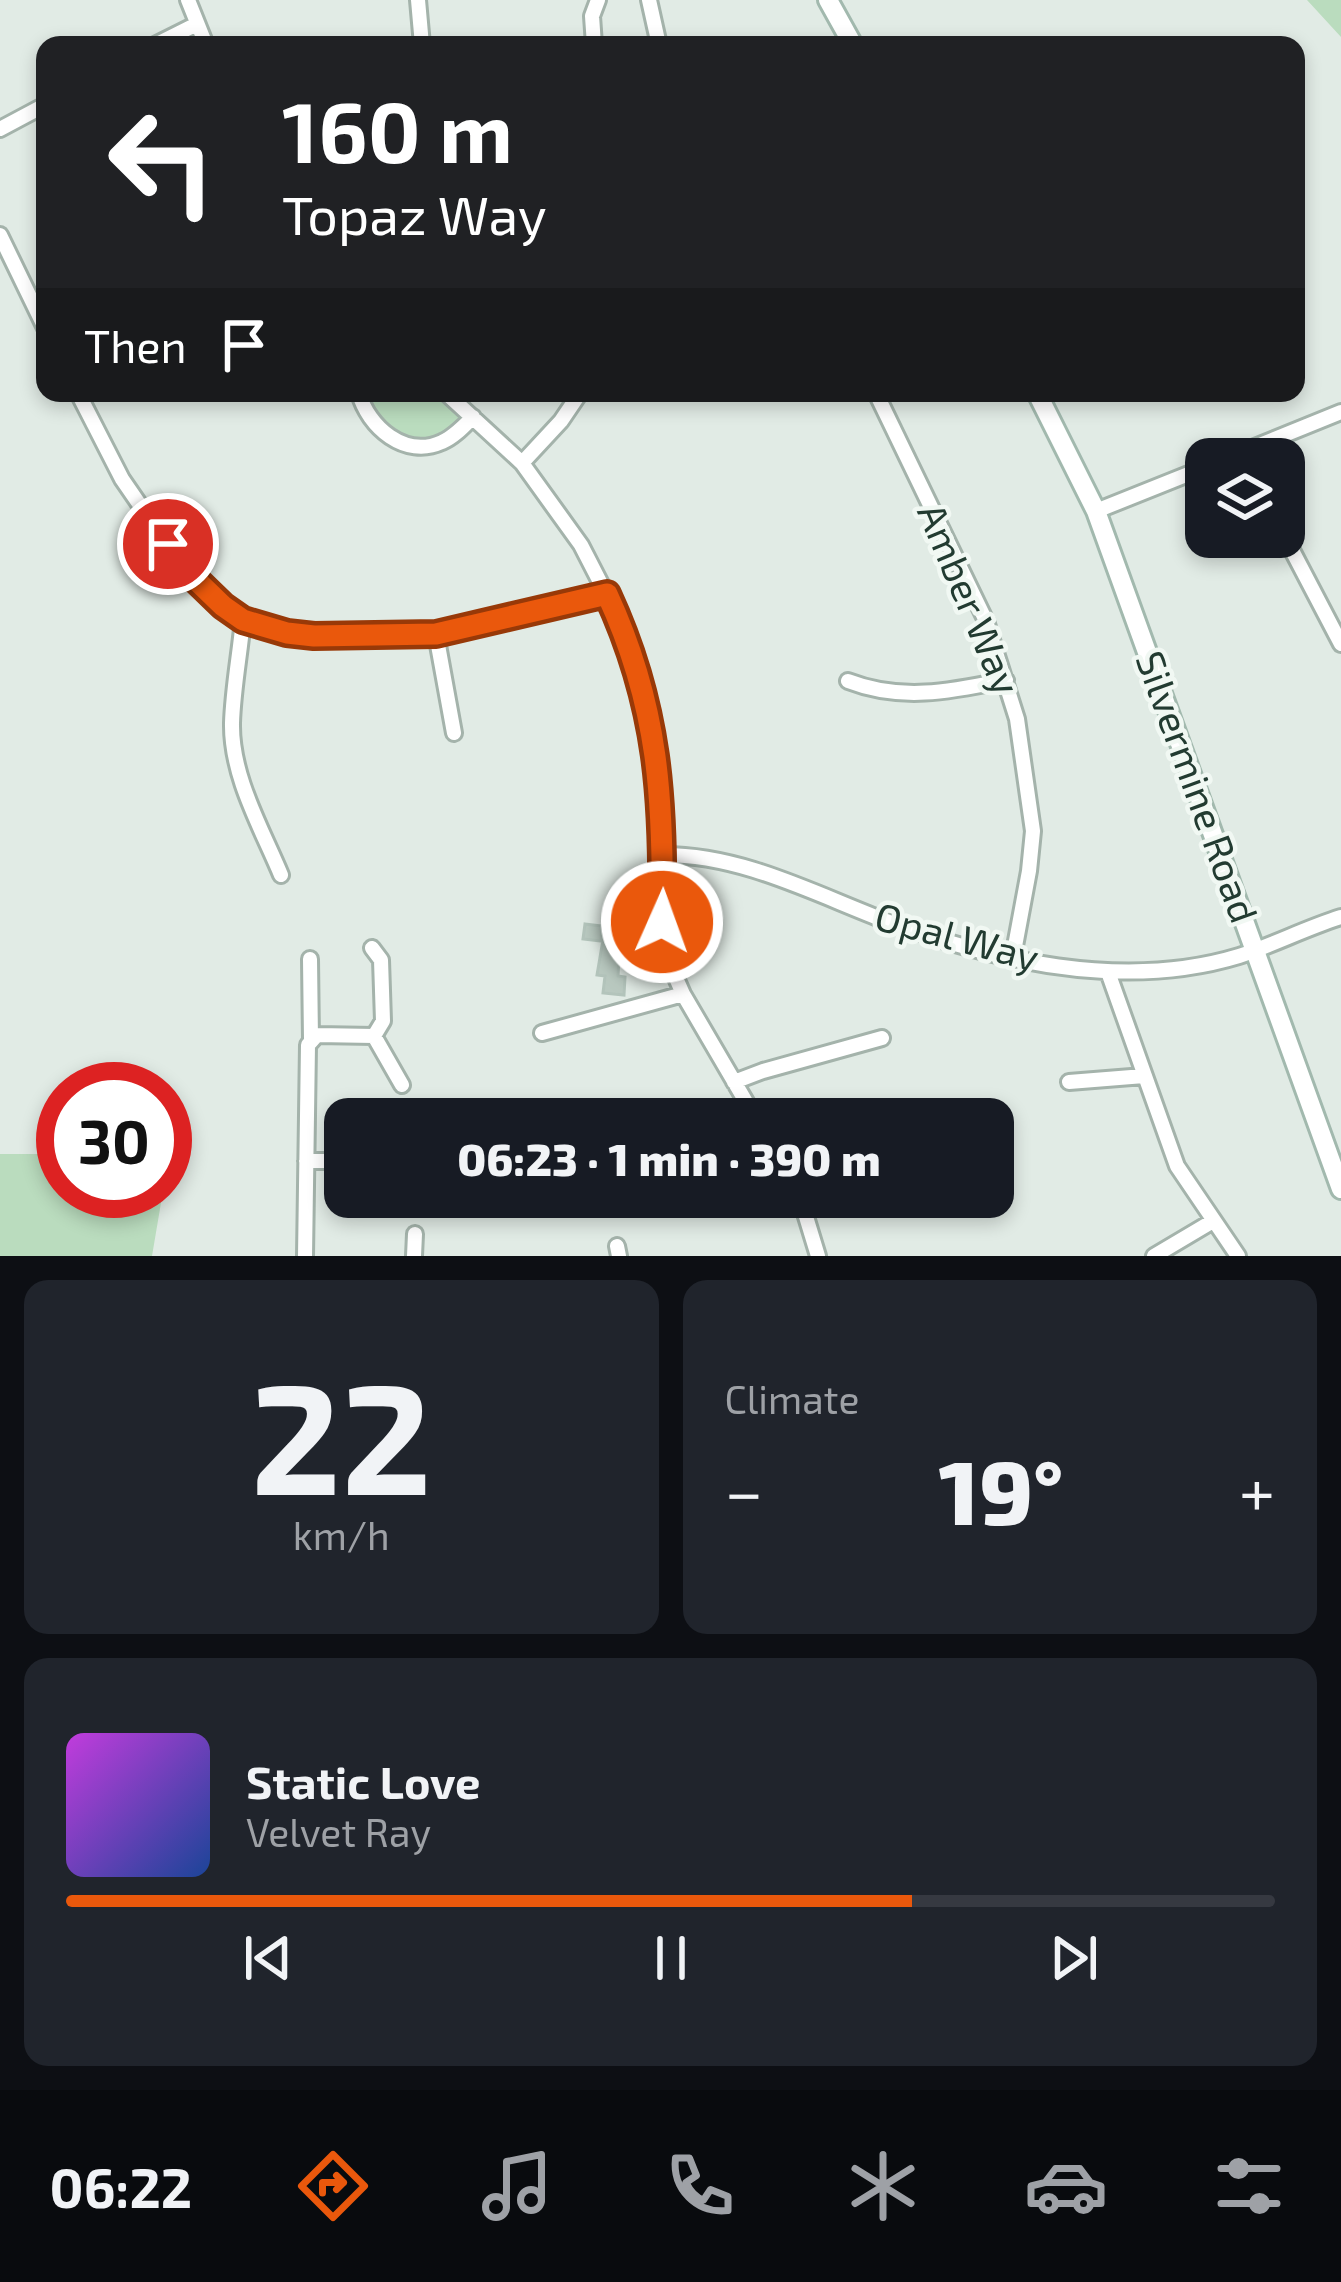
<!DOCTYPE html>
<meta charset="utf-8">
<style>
:root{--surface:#171b24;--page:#20242c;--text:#f1f3f6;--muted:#9ea1a6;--line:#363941;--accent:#ea580c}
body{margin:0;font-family:"Exo 2",sans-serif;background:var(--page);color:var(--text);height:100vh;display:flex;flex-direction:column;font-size:45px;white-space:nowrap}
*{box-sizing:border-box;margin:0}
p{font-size:39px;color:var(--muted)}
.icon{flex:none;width:66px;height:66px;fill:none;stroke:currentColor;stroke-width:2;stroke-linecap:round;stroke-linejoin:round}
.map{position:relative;height:1256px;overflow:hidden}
.panel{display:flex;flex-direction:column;gap:24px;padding:24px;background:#0d0f14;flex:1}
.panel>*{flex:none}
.top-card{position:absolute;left:36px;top:36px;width:1269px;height:366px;border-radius:24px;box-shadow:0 6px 18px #0003;background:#202124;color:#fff;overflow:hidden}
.tools{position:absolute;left:1185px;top:438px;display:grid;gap:24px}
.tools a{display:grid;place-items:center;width:120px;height:120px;border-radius:24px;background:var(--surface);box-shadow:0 6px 18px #0003;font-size:60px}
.speed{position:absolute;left:36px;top:1062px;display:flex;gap:24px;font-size:60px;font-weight:700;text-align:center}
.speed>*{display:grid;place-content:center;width:156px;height:156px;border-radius:50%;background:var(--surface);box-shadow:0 6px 18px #0003;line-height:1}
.speed .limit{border:18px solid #d22;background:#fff;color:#111}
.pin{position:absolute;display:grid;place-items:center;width:102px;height:102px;color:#fff;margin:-51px;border:6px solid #fff;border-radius:50%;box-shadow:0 3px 12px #0007}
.me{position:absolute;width:132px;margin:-66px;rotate:2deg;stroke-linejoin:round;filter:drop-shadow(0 0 9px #0008)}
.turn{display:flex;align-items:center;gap:42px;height:252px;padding:0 48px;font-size:54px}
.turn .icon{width:156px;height:156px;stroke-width:2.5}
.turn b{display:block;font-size:84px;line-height:102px}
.then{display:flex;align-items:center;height:114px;padding:0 48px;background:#0003;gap:24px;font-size:45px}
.big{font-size:90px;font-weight:800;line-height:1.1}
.panel .tile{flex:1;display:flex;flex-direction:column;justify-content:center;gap:18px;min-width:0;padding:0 42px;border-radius:24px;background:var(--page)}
.panel .dial{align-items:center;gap:0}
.dial b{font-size:156px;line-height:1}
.song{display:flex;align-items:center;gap:36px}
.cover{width:144px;height:144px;border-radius:18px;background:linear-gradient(135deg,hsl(290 70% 55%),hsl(220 70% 35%))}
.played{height:12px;border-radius:6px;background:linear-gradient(90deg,var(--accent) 70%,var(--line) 70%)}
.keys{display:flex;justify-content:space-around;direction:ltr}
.heat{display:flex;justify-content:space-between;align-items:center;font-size:66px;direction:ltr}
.panel .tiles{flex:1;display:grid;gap:24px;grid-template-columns:1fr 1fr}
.tile:last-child{grid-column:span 2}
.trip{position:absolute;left:324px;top:1098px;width:690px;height:120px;border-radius:24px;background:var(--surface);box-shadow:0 6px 18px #0003;font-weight:800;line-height:120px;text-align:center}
.tabs{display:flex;height:192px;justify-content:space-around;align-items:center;background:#090b0e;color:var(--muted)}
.tabs .icon{width:84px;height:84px}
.tabs .active{color:var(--accent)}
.tabs b{font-size:54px;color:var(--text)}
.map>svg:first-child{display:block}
</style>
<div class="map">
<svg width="1341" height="1256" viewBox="0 0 1341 1256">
<rect width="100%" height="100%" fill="#e1ebe5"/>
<path fill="#badcbe" d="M1307,0H1341V37Z
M364,393H443L470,418L438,443C390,436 386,437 364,393Z
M0,1154H63V1191H163L152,1256H0Z"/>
<path fill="#b9c9c0" stroke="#b3c4bb" stroke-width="3" d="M585,924L602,926L601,941L583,939Z
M604,934L624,936L623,946L628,947L627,957L619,956L618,976L625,977L624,995L603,993L605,976L597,975Z"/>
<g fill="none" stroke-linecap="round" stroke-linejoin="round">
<g stroke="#a4b3ab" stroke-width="20">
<path id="street" d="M188,0L206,45
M418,0L422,45
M649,0L659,45
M155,45L197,24
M594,45L592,16L598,0
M0,129L45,105
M0,235L45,328
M78,393L122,479L144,511L205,590L243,619L287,633L314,636L436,634L607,594
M359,393C368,427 405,459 442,442C454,437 464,426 473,417
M446,393L522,463L581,545L619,619L643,687L654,738L664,855L662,922L669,962L683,994L756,1119
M876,393L986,621L1017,719L1033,831L1029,871L1013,957
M1225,459L1341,412
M522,463L561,421L580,393
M1096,511L1206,467
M1284,535L1341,644
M243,619C240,653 233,689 232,723C231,776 261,827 281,875
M436,634L454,733
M848,681C902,702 952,691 1006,680
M664,855C741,855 811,892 881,919C991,961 1124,991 1239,956C1273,945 1306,928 1341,917
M372,948L381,960L383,1021L374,1036L402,1085
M310,959L311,1040
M1108,972L1177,1166L1238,1256
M542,1033L683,994
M734,1082L763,1071L882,1038
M1069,1082L1144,1076
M306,1161H345
M800,1197L818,1256
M617,1246L619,1256
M305,1256L308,1045L317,1035L374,1036
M414,1256L415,1234
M1154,1256L1213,1221"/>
</g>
<g stroke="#a2b9ae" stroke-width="24">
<path id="secondary" d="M828,0L853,45
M1037,393L1096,511L1341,1189"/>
</g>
<use href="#street" stroke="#fff" stroke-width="14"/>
<use href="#secondary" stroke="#fff" stroke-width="18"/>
</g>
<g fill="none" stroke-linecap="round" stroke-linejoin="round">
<g stroke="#983908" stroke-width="30">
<path id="route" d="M168,544L192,576L223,606L243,620L287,633L314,636L436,634L607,594C659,706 664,801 662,922"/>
</g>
<use href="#route" stroke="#ea580c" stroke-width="21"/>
</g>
<g text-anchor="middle" stroke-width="9" stroke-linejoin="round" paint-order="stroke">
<g font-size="39" fill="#223b31" stroke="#f1f8f3">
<text transform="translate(969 599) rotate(67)" y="14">Amber Way</text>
<text transform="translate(1197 787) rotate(70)" y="14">Silvermine Road</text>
<text transform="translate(957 937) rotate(15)" y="14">Opal Way</text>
</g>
</g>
</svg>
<div class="tools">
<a><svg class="icon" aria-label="layers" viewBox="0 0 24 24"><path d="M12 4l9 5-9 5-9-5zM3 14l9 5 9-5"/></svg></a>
</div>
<div class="speed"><div class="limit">30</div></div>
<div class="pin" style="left:168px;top:544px;background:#d93025"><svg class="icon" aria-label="arrive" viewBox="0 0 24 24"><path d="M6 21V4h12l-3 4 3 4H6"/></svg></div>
<svg class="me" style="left:662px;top:922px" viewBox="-20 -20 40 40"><circle r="17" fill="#ea580c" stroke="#fff" stroke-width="3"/><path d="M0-11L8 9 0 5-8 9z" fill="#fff"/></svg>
<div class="trip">06:23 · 1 min · 390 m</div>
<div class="top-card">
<div class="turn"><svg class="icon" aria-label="left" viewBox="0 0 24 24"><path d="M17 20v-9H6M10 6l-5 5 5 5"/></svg><div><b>160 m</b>Topaz Way</div></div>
<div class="then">Then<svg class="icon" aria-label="arrive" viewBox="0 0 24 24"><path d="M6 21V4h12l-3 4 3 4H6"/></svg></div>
</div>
</div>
<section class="panel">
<div class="tiles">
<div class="tile dial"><b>22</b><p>km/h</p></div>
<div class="tile"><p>Climate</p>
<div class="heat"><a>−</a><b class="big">19°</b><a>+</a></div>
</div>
<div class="tile">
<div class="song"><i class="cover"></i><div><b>Static Love</b><p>Velvet Ray</p></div></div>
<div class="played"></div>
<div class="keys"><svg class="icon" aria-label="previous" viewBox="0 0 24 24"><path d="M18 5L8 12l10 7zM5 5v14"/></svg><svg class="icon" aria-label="pause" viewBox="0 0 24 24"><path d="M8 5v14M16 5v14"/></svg><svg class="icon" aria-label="next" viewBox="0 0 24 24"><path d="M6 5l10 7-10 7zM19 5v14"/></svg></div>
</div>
</div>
</section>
<nav class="tabs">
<b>06:22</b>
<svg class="icon active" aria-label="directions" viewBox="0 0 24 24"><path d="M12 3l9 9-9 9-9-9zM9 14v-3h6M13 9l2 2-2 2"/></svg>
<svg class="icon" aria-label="music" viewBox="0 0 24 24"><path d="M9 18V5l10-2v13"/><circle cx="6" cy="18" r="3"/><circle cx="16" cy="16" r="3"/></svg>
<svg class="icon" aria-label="phone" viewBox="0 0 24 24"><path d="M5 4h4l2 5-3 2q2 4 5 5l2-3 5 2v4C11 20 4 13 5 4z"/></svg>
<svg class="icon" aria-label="climate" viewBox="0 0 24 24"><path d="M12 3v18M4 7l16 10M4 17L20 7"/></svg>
<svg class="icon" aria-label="car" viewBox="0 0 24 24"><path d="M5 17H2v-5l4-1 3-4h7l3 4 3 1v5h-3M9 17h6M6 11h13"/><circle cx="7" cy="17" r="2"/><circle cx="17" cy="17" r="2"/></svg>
<svg class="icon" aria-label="filters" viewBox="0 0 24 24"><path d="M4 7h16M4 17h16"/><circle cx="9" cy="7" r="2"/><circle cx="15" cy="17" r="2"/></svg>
</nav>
